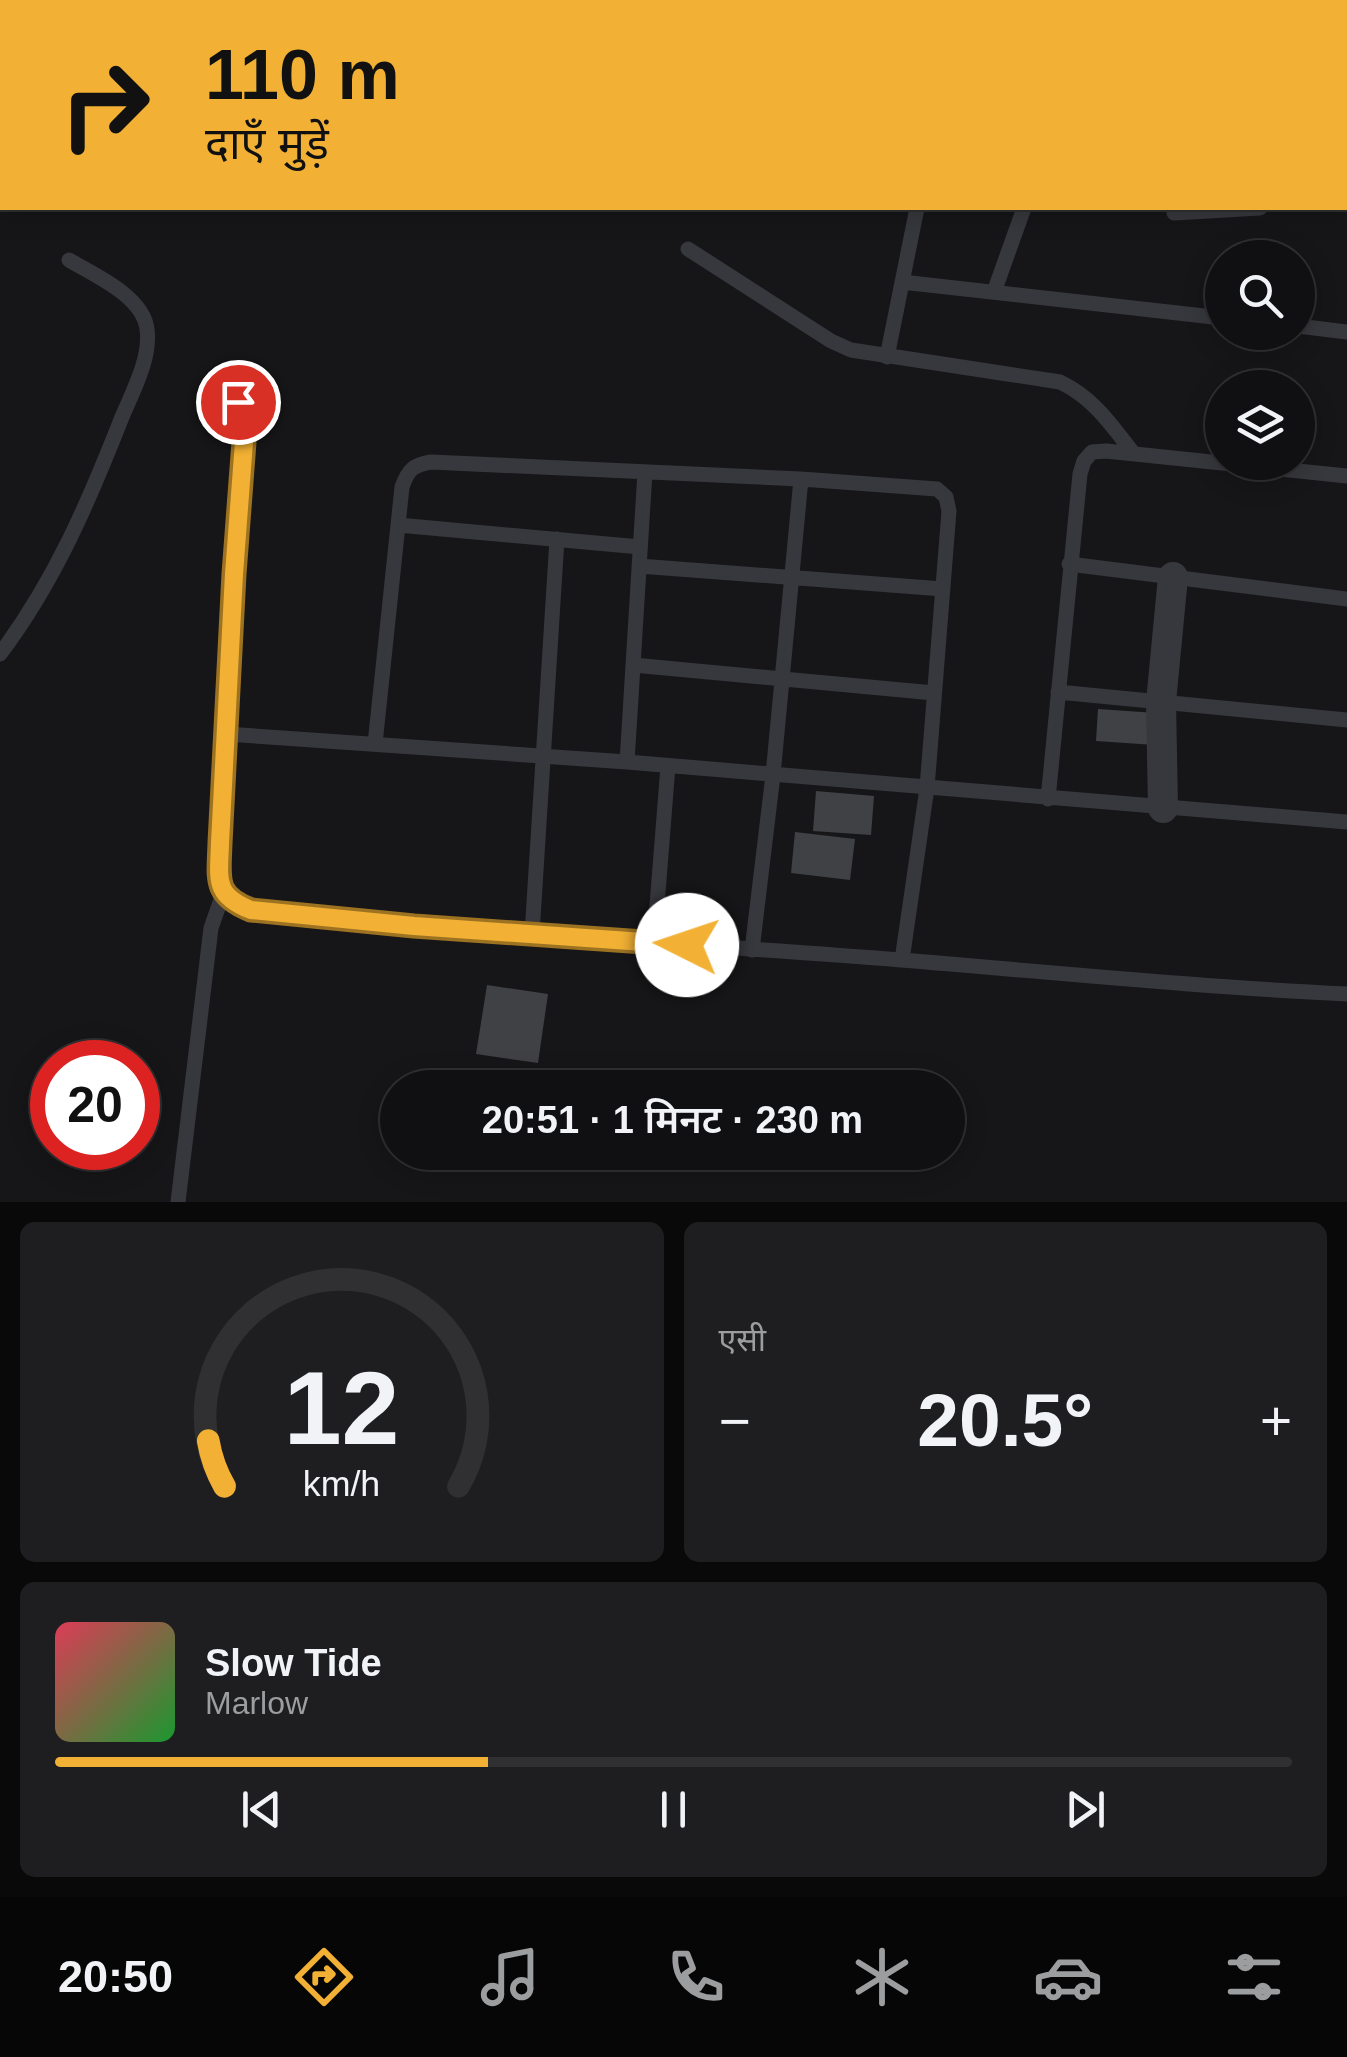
<!DOCTYPE html>
<html lang="hi">
<meta charset="utf-8">
<style>
:root{--surface:#101012;--page:#1e1e20;--text:#f1f3f6;--muted:#9c9d9f;--line:#303032;--accent:#f2b134}
body{margin:0;font-family:Arial,"Noto Sans Devanagari",sans-serif;background:var(--page);color:var(--text);height:100vh;display:flex;flex-direction:column;font-size:38px;white-space:nowrap}
*{box-sizing:border-box;margin:0}
p{font-size:32px;color:var(--muted)}
.icon{flex:none;width:55px;height:55px;fill:none;stroke:currentColor;stroke-width:2;stroke-linecap:round;stroke-linejoin:round}
.map{position:relative;height:1202px;overflow:hidden}
.panel{display:flex;flex-direction:column;gap:20px;padding:20px;background:#09090a;flex:1}
.panel>*{flex:none}
.hud{position:absolute;left:0px;top:0px;width:1348px;height:210px;box-shadow:0 5px 25px #0003,0 0 0 2px var(--line);background:#f2b134;color:#111;overflow:hidden}
.fabs{position:absolute;left:1205px;top:240px;display:grid;gap:20px}
.fabs a{display:grid;place-items:center;width:110px;height:110px;border-radius:50%;background:var(--surface);box-shadow:0 5px 25px #0003,0 0 0 2px var(--line);font-size:50px}
.speed{position:absolute;left:30px;top:1040px;display:flex;gap:20px;font-size:50px;font-weight:700;text-align:center}
.speed>*{display:grid;place-content:center;width:130px;height:130px;border-radius:50%;background:var(--surface);box-shadow:0 5px 25px #0003,0 0 0 2px var(--line);line-height:1}
.speed .limit{border:15px solid #d22;background:#fff;color:#111}
.pin{position:absolute;display:grid;place-items:center;width:85px;height:85px;color:#fff;margin:-42px;border:5px solid #fff;border-radius:50%;box-shadow:0 2px 10px #0007}
.me{position:absolute;width:110px;margin:-55px;rotate:274deg;stroke-linejoin:round;filter:drop-shadow(0 0 8px #0008)}
.turn{display:flex;align-items:center;gap:35px;height:210px;padding:0 40px;font-size:45px}
.turn .icon{width:130px;height:130px;stroke-width:2.5}
.turn b{display:block;font-size:70px;line-height:85px}
.big{font-size:75px;font-weight:600;line-height:1.1}
.panel .tile{flex:1;display:flex;flex-direction:column;justify-content:center;gap:15px;min-width:0;padding:0 35px;border-radius:15px;background:var(--page)}
.panel .dial{align-items:center;gap:0}
.dial svg{height:260px;overflow:visible;fill:none;stroke:var(--line);stroke-width:7;stroke-linecap:round;text-anchor:middle}
.dial text{fill:var(--text);stroke:none}
.song{display:flex;align-items:center;gap:30px}
.cover{width:120px;height:120px;border-radius:15px;background:linear-gradient(135deg,hsl(350 70% 55%),hsl(130 70% 35%))}
.played{height:10px;border-radius:5px;background:linear-gradient(90deg,var(--accent) 35%,var(--line) 35%)}
.keys{display:flex;justify-content:space-around;direction:ltr}
.heat{display:flex;justify-content:space-between;align-items:center;font-size:55px;direction:ltr}
.panel .tiles{flex:1;display:grid;gap:20px;grid-template-columns:1fr 1fr}
.tile:last-child{grid-column:span 2}
.trip{position:absolute;left:380px;top:1070px;width:585px;height:100px;border-radius:50px;background:var(--surface);box-shadow:0 5px 25px #0003,0 0 0 2px var(--line);font-weight:600;line-height:100px;text-align:center}
.menu{display:flex;height:160px;justify-content:space-around;align-items:center;background:#060607;color:var(--muted)}
.menu .icon{width:70px;height:70px}
.menu .selected{color:var(--accent)}
.menu b{font-size:45px;color:var(--text)}
.map>svg:first-child{display:block}
</style>
<div class="map">
<svg width="1347" height="1202" viewBox="0 0 1347 1202">
<rect width="100%" height="100%" fill="#161618"/>
<path fill="#404145" d="M1098,709L1156,713L1155,745L1096,741Z
M816,791L874,796L871,835L813,831Z
M795,832L855,839L850,880L791,873Z
M487,985L548,994L538,1063L476,1054Z"/>
<g fill="none" stroke-linecap="round" stroke-linejoin="round">
<path stroke="#37383d" stroke-width="15" d="M1345,11H1347
M1345,202H1347
M1174,213L1260,208
M688,249L831,341L851,350L1060,382C1094,398 1112,426 1134,454
M902,282L1222,318
M994,292L1024,208
M1298,326L1347,332
M887,357L917,208
M229,385L243,420L244,442L234,574L219,880C225,898 233,903 251,910C467,932 684,943 901,960C1050,972 1198,987 1347,994
M398,525L640,547
M1069,564L1347,599
M639,566L943,589
M0,654C55,581 89,501 122,417C133,391 151,358 147,329C143,296 94,275 69,260
M633,665L934,693
M1058,692L1347,720
M226,734L627,762L1347,822
M375,744L402,487C408,470 413,465 431,462L801,479L937,489L946,497L949,511L927,788L902,960
M627,762L645,472
M1048,799L1080,474L1084,461L1092,452L1106,451L1347,476
M532,934L557,539
M654,943L668,766
M752,950L773,775L801,479
M178,1202L211,928L223,894"/>
<path stroke="#37383d" stroke-width="30" d="M1163,808L1161,702L1173,577"/>
</g>
<g fill="none" stroke-linecap="round" stroke-linejoin="round">
<g stroke="#9d7322" stroke-width="25">
<path id="route" d="M238,402L244,442L234,574L220,843C219,879 213,895 251,910L414,926L687,945"/>
</g>
<use href="#route" stroke="#f2b134" stroke-width="18"/>
</g>
</svg>
<div class="fabs">
<a><svg class="icon" aria-label="search" viewBox="0 0 24 24"><circle cx="10" cy="10" r="6"/><path d="M15 15l6 6"/></svg></a>
<a><svg class="icon" aria-label="layers" viewBox="0 0 24 24"><path d="M12 4l9 5-9 5-9-5zM3 14l9 5 9-5"/></svg></a>
</div>
<div class="speed"><div class="limit">20</div></div>
<div class="pin" style="left:238px;top:402px;background:#d93025"><svg class="icon" aria-label="arrive" viewBox="0 0 24 24"><path d="M6 21V4h12l-3 4 3 4H6"/></svg></div>
<svg class="me" style="left:687px;top:945px" viewBox="-20 -20 40 40"><circle r="19" fill="#fff"/><path d="M0-13L10 11 0 6-10 11z" fill="#f2b134"/></svg>
<div class="trip">20:51 · 1 मिनट · 230 m</div>
<div class="hud">
<div class="turn"><svg class="icon" aria-label="right" viewBox="0 0 24 24"><path d="M7 20v-9h11M14 6l5 5-5 5"/></svg><div><b>110 m</b>दाएँ मुड़ें</div></div>
</div>
</div>
<section class="panel">
<div class="tiles">
<div class="tile dial"><svg viewBox="0 0 100 80">
<path d="M14 69A42 42 0 1 1 86 69"/>
<path d="M14 69A42 42 0 0 1 9 55" stroke="#f2b134"/>
<text x="50" y="56" font-size="32" font-weight="700">12</text>
<text x="50" y="72" font-size="11">km/h</text>
</svg></div>
<div class="tile"><p>एसी</p>
<div class="heat"><a>−</a><b class="big">20.5°</b><a>+</a></div>
</div>
<div class="tile">
<div class="song"><i class="cover"></i><div><b>Slow Tide</b><p>Marlow</p></div></div>
<div class="played"></div>
<div class="keys"><svg class="icon" aria-label="previous" viewBox="0 0 24 24"><path d="M18 5L8 12l10 7zM5 5v14"/></svg><svg class="icon" aria-label="pause" viewBox="0 0 24 24"><path d="M8 5v14M16 5v14"/></svg><svg class="icon" aria-label="next" viewBox="0 0 24 24"><path d="M6 5l10 7-10 7zM19 5v14"/></svg></div>
</div>
</div>
</section>
<nav class="menu">
<b>20:50</b>
<svg class="icon selected" aria-label="directions" viewBox="0 0 24 24"><path d="M12 3l9 9-9 9-9-9zM9 14v-3h6M13 9l2 2-2 2"/></svg>
<svg class="icon" aria-label="music" viewBox="0 0 24 24"><path d="M9 18V5l10-2v13"/><circle cx="6" cy="18" r="3"/><circle cx="16" cy="16" r="3"/></svg>
<svg class="icon" aria-label="phone" viewBox="0 0 24 24"><path d="M5 4h4l2 5-3 2q2 4 5 5l2-3 5 2v4C11 20 4 13 5 4z"/></svg>
<svg class="icon" aria-label="climate" viewBox="0 0 24 24"><path d="M12 3v18M4 7l16 10M4 17L20 7"/></svg>
<svg class="icon" aria-label="car" viewBox="0 0 24 24"><path d="M5 17H2v-5l4-1 3-4h7l3 4 3 1v5h-3M9 17h6M6 11h13"/><circle cx="7" cy="17" r="2"/><circle cx="17" cy="17" r="2"/></svg>
<svg class="icon" aria-label="filters" viewBox="0 0 24 24"><path d="M4 7h16M4 17h16"/><circle cx="9" cy="7" r="2"/><circle cx="15" cy="17" r="2"/></svg>
</nav>
